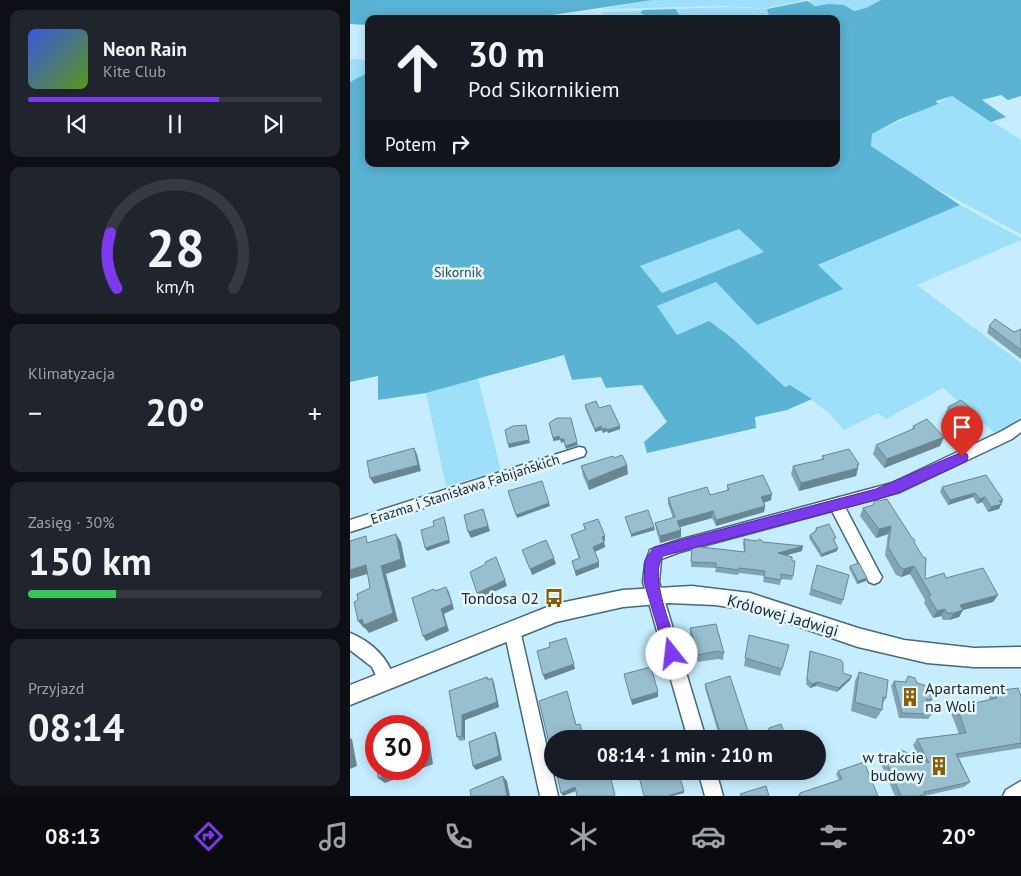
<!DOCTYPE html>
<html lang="pl">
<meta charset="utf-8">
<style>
:root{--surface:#171b24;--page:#20242c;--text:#f1f3f6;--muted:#9ea1a6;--line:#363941;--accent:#7c3aed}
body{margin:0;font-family:"PT Sans",sans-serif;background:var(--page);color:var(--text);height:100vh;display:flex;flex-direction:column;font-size:19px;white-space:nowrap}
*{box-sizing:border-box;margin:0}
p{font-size:16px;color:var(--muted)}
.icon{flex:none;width:28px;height:28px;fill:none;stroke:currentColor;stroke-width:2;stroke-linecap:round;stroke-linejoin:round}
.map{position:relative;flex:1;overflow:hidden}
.sheet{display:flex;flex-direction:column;gap:10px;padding:10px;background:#0d0f14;width:350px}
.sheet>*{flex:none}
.hud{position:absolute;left:15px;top:15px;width:475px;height:152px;border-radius:10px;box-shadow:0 2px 12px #0003;background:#171b24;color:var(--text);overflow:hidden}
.speed{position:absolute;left:15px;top:715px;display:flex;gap:10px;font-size:25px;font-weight:700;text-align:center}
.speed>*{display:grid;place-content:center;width:65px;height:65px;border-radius:50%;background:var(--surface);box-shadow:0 2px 12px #0003;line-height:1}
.speed .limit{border:8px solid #d22;background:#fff;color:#111}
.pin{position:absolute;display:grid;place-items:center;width:42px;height:42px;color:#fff;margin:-51px -21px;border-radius:50% 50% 50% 0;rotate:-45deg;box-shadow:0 0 5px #0007}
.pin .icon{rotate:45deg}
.me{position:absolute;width:55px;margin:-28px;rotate:344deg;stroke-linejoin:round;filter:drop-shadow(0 0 4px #0008)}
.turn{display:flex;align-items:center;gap:18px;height:105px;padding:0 20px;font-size:22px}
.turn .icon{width:65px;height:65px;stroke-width:2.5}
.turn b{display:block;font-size:35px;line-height:42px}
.then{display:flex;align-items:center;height:48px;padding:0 20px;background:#0003;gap:10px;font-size:19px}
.big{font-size:38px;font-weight:700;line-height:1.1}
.sheet .card{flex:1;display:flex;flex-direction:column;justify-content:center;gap:8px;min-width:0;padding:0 18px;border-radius:10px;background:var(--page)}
.sheet .dial{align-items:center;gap:0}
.dial svg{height:130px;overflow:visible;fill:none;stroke:var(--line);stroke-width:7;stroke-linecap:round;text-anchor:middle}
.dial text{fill:var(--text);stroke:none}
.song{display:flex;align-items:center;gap:15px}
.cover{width:60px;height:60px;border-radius:8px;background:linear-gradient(135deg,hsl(230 70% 55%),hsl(90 70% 35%))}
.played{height:5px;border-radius:2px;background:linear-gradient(90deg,var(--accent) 65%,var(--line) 65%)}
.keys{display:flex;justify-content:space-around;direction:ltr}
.heat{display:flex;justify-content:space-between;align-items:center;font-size:28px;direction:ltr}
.charge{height:8px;border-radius:4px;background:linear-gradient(90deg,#34c759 30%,var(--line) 0)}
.trip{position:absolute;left:194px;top:730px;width:282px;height:50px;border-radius:25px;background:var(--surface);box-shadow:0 2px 12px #0003;font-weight:700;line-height:50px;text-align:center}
.menu{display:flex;height:80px;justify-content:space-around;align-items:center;background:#090b0e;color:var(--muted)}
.menu .icon{width:35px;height:35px}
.menu .current{color:var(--accent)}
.menu b{font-size:22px;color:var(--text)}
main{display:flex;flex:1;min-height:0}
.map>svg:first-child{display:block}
</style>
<main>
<section class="sheet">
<div class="card">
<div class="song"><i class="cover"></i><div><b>Neon Rain</b><p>Kite Club</p></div></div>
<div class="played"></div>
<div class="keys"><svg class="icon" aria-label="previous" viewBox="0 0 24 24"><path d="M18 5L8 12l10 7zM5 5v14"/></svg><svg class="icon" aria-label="pause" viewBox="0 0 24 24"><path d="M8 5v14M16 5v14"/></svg><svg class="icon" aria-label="next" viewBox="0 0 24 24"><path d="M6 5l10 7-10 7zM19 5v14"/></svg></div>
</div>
<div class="card dial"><svg viewBox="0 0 100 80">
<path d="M14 69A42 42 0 1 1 86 69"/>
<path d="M14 69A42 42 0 0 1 10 35" stroke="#7c3aed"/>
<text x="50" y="56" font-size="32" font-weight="700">28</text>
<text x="50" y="72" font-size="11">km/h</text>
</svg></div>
<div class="card"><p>Klimatyzacja</p>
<div class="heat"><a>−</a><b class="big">20°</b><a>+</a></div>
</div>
<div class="card"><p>Zasięg · 30%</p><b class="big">150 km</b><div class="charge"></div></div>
<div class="card"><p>Przyjazd</p><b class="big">08:14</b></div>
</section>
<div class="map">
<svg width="671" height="796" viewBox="0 0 671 796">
<rect width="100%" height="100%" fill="#c5edff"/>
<path fill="#9edffa" d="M303,0H456L416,8L373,6L252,9Z
M463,0H531L516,8L504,11C486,1 472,9 457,2Z
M380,7L417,9L419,16L413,19H257L251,12L292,11L291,13L329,16L327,9Z
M0,59L19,60V72L0,82Z
M602,96L671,140V234L558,173L521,146L522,134Z
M610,205L671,238V240L567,285L671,363V417L647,435L593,388L536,419L528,413L494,430L478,412L441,385L435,387L382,338L359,322L327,335L307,306L366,282L492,289L467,266Z
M389,229L415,252L312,293L290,266Z
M128,378L151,471L96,486L76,393Z"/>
<path fill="#5bb3d4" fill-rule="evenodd" d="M0,0H303L175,19H19V25L0,24Z
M531,0H671V96L658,100L651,95L632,100L656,117L641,122L602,96L586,101L588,104L548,120L522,134L521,146L610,205L468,265L493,289L407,325L366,282L307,306L327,335L359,321L382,338L435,387L440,385L462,399L437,410L405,417L406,428L297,453L294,442L317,422L292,385L256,388L251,377L222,380L214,355L76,393L28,400V376L0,382V82L19,72V164H486V19H413L419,16L417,9L457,1L465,6L479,4L494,5L504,11L516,8ZM389,229L414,252L312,293L290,266Z
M326,9L330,17L303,18L290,13L293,10Z"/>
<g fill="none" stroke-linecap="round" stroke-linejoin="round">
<g stroke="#456a79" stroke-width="3">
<path id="minor" d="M671,420V432L662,439L550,492L495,507L529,572L532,577L529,582L524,584L519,582L482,511L330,552L311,559L309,582L356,739H338L293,582L295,564L300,550L329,540L542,483L652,431Z
M229,447L234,448L236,452L234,456L0,532V520Z
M162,622L168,625L170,630L208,796H190L154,630L156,625Z
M0,633C22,642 38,658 45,680L43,686L37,688L31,686L22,667L0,650Z
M348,771H366L373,796H355Z
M671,781V796H653L656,790Z"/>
</g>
<g stroke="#456a79" stroke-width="3">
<path id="tertiary" d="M342,586L400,593L508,628L554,640L624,648L671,647V667H624L577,663L508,647L400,610L365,605L319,603L273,607L206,622L0,705V685L205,604L273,590Z"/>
</g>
<use href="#minor" fill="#fff" fill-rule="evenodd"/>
<use href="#tertiary" fill="#fff" fill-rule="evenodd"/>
</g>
<path fill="#82a4b2" d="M639,326L664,332L671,329V359L637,333Z
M235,405L249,408L270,426V429L258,433L257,431L253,433L252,430L245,432L235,408Z
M598,407L629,416L625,425L611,433L594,417Z
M563,426L594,437L590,446L534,468L523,454L526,445L562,430Z
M472,456L508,467V468L506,476L449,491L441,474L443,466L472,460Z
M264,458L278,474L239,490L233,476L231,466Z
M636,475L651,503L649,509L638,512L632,502L627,504L623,497L598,505L590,492L592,487Z
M377,485L421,500L414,503L415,506L414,512L366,526L362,518L329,527L331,530V537L310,543L306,529L305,523L323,518L318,504V498L360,495L377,491Z
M513,508L564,542L575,579L596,578L648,595L643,602L613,610L609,617L599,620H593L591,616L583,618L574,603L575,600L560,574L551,577L546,575L535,555L538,534L526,538L510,516Z
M233,524L255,541H254L255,547L245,552L249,567L226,576L222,561L229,559L221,535L235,530Z
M466,528L486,541L484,542L487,551L471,557L459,538L460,535L465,531Z
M394,539L413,542L452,551L436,555L442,561L443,576L442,580L431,579L430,585L413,582L414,576L389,573L388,575L365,572L366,568L341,567L342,546L394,552L393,544Z
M467,565L493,600L491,605L459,595Z
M500,566L517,578L516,581L507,584L499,568Z
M340,628L374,653L373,660L368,659L348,662L340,635Z
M399,635L439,645L430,676L394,666Z
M460,651L493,673L500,680L487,692L466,686L460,688L456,684L459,656Z
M509,672L536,698L532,705V710L526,719L501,711L505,681Z
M558,676L567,683L582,700L578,704L582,714L578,719L549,718L541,686L544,681L555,682Z
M137,677L139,679L142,678L144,683L149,707L115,720V740L110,741L107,737L99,691Z
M355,684L398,738L370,739L355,688Z
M645,691L671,696V748L609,758L620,782L614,787L574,796H545L531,764L535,759L569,758L563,745L567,739L609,734L601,713L607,707L640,700L639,697Z
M419,728L435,735L434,738L430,739H421L418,730Z
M488,771L528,796H448L450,793L489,780L486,774Z"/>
<path fill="#6a8691" d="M629,416L625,425L611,433L616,424Z
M176,425L180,443L159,448L158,444Z
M251,426L252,430L245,432V429Z
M270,426V429L258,433L257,430Z
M256,428L257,431L253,433L252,429Z
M209,436L210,440L203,441V438Z
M594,437L590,446L534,468L537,459Z
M210,439H214V442L211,443Z
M227,442L228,445L216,449L215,446Z
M64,448L67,454L71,471L24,484L20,478Z
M509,464L507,468H508L506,476L449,491L451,483Z
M277,465L278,474L239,490L238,481Z
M625,493L623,497L598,505L600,500Z
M422,494L421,500L410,504L411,497Z
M635,497L632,502L627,504L630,499Z
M653,500L649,509L638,512L641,507L649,501Z
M199,503L200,506L167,518L166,515Z
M415,506L414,512L366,526V520Z
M133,509L140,531L121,538L118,532Z
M363,511L362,518L327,528V521Z
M94,517L95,520L100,543L77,551L75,548Z
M541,526L538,534L526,538L529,529Z
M304,527L305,530L281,537V534Z
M331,530V537L310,543V536Z
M46,534L51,542L56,567L36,574L48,621L19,633L15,628H14L8,621L12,619L31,566Z
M255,536V541L253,542L252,537Z
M254,542L255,547L244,552L243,547Z
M453,546L452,551L427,558L428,553Z
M488,548L487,551L471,557L472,554Z
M204,558L206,564L182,575L180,569Z
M249,562V567L226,576L225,571Z
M16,565L21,573L0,579V570Z
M564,566L560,574L551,577L554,569Z
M517,578L516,581L507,584L508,581Z
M155,580L157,586L130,598L127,593Z
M96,587L99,592L104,609L94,614L99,631L76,641L73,636L91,609Z
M648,595L643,602L613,610L609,617L599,620L604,613L610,605Z
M595,609L591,616L583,618L587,611Z
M224,664L225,669L195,680L193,675Z
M502,676L500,680L487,692L489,688Z
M142,678L144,683L149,707L115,720V740L112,736V715Z
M468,682L466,686L460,688L462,684Z
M308,692V697L282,705L281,700Z
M73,726L78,732L83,764L35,783L28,778L51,769H69V762Z
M145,732L147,736L152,760L126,770L123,766Z
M399,734L398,738L396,739H384Z
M435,735L434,738L430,739H423Z
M0,738L2,739L7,766L0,769Z
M153,776L157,781L160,796H157Z
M225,787L226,791L213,796L211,793Z
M334,791V793L323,796H317Z"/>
<path fill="#97bfcf" stroke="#6a8691" d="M645,319L664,332L671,329V350L639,326Z
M611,400L629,416L616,424L598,407Z
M246,401L249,408L260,405L270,426L257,430L256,428L252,429L251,426L245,429L235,405Z
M207,418H221L227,442L215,446L214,439H210L209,436L203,438L199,423Z
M577,419L594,437L537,459L526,445L565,428L563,426Z
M176,425L179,440L158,444L155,430L163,426Z
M64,448L68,465L20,478L17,461Z
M499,449L509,464L507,465L508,468L451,483L443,466L474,459L472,456Z
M272,455L277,465L238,481L231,466L263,456L264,458Z
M413,475L422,494L411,497L415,506L366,520L363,511L327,521L331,530L310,536L305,523L325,517L318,498L357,487L360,495L379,490L377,485Z
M636,475L653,500L649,501L652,504L641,507L635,497L630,499L625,493L600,500L592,487Z
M192,481L199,503L166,515L158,491Z
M537,499L562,538L565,540L564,542L573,557L576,558L575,579L594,573L596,578L633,568L648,595L610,605L613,610L604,613H597L595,609L587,611L578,596L581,595L564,566L554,569L550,567L538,547L541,526L529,529L513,508L523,505L525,500L529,501Z
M133,509L138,526L118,532L114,515Z
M298,510L304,527L281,534L275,517Z
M94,517L99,540L75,548L71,530L84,526L83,521Z
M248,519L255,536L252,537L254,542L243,547L249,562L225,571L222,561L230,558L221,535L236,529L233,524Z
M479,524L486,538L483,539L488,548L472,554L460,535L467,530L466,528Z
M46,534L51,559L31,566L43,613L14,625L12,619L8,621L4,602L8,600L7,594L20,588L16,565L0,570V541L16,536L17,543Z
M394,539L406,541L410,539L413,542L453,546L428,553L442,557V561H445L443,576L431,574V580L414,577L415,571L389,568V570L366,567V563L341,562L342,546L395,552Z
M196,540L204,558L180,569L172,550Z
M146,557L155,580L127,593L120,572L136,564L135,562Z
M509,563L517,578L508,581L500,566Z
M467,565L499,575L493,600L461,589Z
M96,587L102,604L91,609L96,626L73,636L62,598L84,589L85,591Z
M366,624L374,653L368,651L348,655L340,628Z
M399,635L439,645L432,669L395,658Z
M216,638L224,664L193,675L187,651L200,647L199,643Z
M460,651L491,660L493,663V673L502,676L489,688L468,682L462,684L457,680Z
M301,667L308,692L281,700L274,674Z
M509,672L538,680L536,698L533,697L532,710L505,702Z
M380,676L399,734L384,739H372L355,684Z
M558,676L565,678L567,683L577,686L582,700L576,699L582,714L552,713L544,681L556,682Z
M137,677L138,680L142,678L147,702L112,715V736L107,737L99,691Z
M668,688L671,696V743L606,754L620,782L574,792L575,794L569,796H551L535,759L551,750L579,763L567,739L616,733L607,707L647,698L645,691Z
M217,691L226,725L230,724L234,739H202V756L189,701Z
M431,724L435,735L422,739L419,728Z
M73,726L78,758L69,762V728Z
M145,732L149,756L123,766L119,742Z
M26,744V760L24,745Z
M514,762L528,796H448L450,795V793L492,779L488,771Z
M27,769H51L28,778Z
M206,771H243L245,777L259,772L265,795L263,796H227L225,787L211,793Z
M294,771H328L334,791L317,796H294L288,773Z
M153,776L157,796H121L120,790Z
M416,786L419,796H391L390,794Z"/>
<path fill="#7c3aed" stroke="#51269a" d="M612,452L617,454L618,457L617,461L550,492L526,500L313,556C298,576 323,631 330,654L328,659L322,662L317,659L294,582L295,560L304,547L526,489Z"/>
<defs>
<g id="bus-bare" transform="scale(1.5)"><path d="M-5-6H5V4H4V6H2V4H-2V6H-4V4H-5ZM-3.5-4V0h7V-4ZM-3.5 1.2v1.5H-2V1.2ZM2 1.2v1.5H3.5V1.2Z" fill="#8b5d01" stroke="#e6f6fd" stroke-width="2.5" paint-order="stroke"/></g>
<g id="building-bare" transform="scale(1.5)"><path d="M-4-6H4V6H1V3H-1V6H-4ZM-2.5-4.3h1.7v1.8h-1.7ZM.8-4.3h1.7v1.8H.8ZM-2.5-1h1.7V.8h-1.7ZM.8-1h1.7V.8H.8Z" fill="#8b5d01" stroke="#e6f6fd" stroke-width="2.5" paint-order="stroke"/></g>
</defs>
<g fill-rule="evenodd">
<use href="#bus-bare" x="204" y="598"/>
<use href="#building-bare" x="560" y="697"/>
<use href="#building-bare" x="589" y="766"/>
</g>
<g text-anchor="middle" stroke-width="5" stroke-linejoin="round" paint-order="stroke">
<g font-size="14" fill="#224958" stroke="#e6f6fd">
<text x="108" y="277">Sikornik</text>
</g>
<g font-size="14" fill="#16262c" stroke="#e6f6fd">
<text transform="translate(115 489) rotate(-18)" y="5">Erazma i Stanisława Fabijańskich</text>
</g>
<g font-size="16" fill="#16262c" stroke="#e6f6fd" text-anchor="end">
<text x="189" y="604">Tondosa 02</text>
<text x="575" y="694" text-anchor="start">Apartament<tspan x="575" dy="18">na Woli</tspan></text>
<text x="574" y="763">w trakcie<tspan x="574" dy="18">budowy</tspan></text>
</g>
<g font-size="16" fill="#16262c" stroke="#e6f6fd">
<text transform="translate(433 615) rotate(16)" y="6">Królowej Jadwigi</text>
</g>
</g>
</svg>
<div class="speed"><div class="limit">30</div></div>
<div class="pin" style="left:612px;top:457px;background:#d93025"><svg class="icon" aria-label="arrive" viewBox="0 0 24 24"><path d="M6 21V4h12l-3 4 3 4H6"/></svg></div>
<svg class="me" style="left:322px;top:654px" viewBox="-20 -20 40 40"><circle r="19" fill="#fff"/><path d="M0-13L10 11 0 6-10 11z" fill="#7c3aed"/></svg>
<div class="trip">08:14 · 1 min · 210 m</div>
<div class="hud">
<div class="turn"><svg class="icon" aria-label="ahead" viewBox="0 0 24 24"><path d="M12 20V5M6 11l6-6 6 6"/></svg><div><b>30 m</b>Pod Sikornikiem</div></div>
<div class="then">Potem<svg class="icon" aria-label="right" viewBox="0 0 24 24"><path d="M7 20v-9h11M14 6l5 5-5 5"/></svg></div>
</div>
</div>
</main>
<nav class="menu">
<b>08:13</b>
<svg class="icon current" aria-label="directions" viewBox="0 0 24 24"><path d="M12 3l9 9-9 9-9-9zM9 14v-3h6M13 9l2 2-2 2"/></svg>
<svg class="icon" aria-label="music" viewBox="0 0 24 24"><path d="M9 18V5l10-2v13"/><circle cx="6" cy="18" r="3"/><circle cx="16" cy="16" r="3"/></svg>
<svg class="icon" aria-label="phone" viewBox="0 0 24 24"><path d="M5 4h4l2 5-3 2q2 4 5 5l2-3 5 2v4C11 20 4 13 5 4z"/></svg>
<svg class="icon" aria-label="climate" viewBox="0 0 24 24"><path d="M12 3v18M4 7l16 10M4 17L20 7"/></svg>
<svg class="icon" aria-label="car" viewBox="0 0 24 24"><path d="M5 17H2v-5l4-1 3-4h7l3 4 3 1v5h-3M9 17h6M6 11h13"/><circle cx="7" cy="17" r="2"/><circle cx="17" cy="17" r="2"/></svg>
<svg class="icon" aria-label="filters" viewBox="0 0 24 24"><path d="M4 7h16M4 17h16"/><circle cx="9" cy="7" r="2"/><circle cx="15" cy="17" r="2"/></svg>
<b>20°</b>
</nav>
